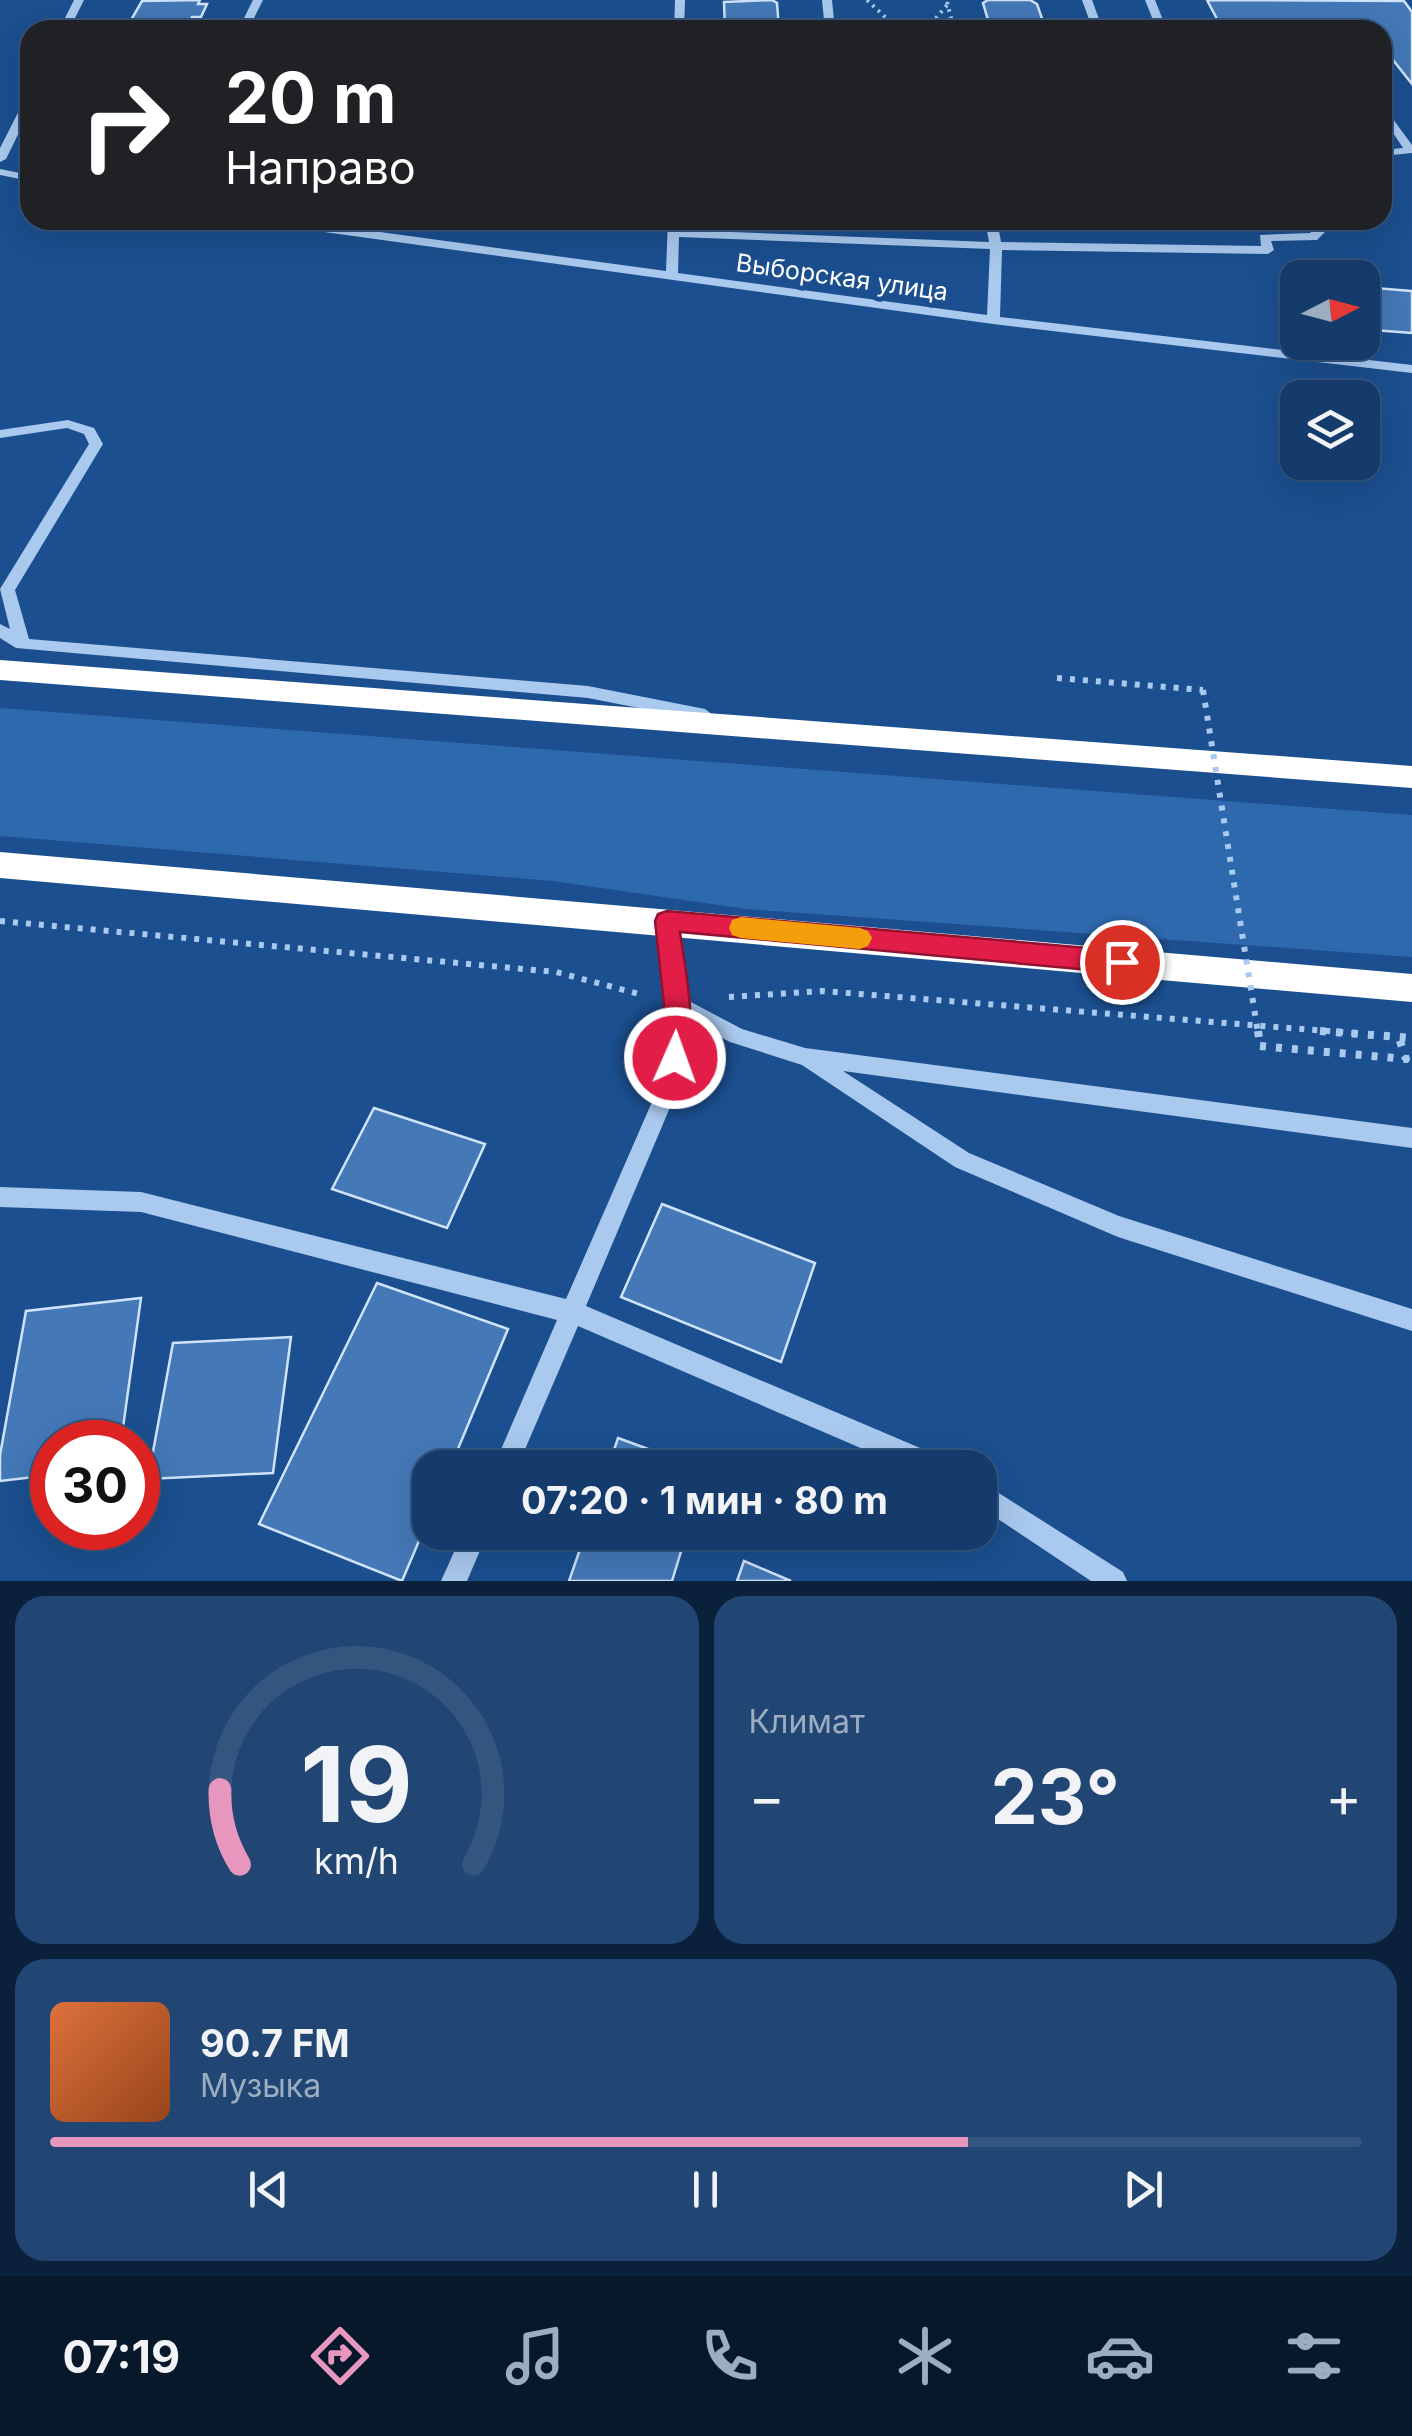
<!DOCTYPE html>
<html lang="ru">
<meta charset="utf-8">
<style>
:root{--surface:#143b6b;--page:#214673;--text:#f1f3f6;--muted:#9dadc1;--line:#33557e;--accent:#e797bd}
body{margin:0;font-family:Inter,sans-serif;background:var(--page);color:var(--text);height:100vh;display:flex;flex-direction:column;font-size:38px;white-space:nowrap}
*{box-sizing:border-box;margin:0}
p{font-size:32px;color:var(--muted)}
.icon{flex:none;width:55px;height:55px;fill:none;stroke:currentColor;stroke-width:2;stroke-linecap:round;stroke-linejoin:round}
.map{position:relative;height:1581px;overflow:hidden}
.panel{display:flex;flex-direction:column;gap:15px;padding:15px;background:#0b203b;flex:1}
.panel>*{flex:none}
.hud{position:absolute;left:20px;top:20px;width:1372px;height:210px;border-radius:30px;box-shadow:0 10px 40px #0002,0 0 0 2px var(--line);background:#202124;color:#fff;overflow:hidden}
.needle{width:65px;rotate:84deg}
.controls{position:absolute;left:1280px;top:260px;display:grid;gap:20px}
.controls a{display:grid;place-items:center;width:100px;height:100px;border-radius:20px;background:var(--surface);box-shadow:0 10px 40px #0002,0 0 0 2px var(--line);font-size:50px}
.speed{position:absolute;left:30px;top:1420px;display:flex;gap:20px;font-size:50px;font-weight:700;text-align:center}
.speed>*{display:grid;place-content:center;width:130px;height:130px;border-radius:50%;background:var(--surface);box-shadow:0 10px 40px #0002,0 0 0 2px var(--line);line-height:1}
.speed .limit{border:15px solid #d22;background:#fff;color:#111}
.pin{position:absolute;display:grid;place-items:center;width:85px;height:85px;color:#fff;margin:-42px;border:5px solid #fff;border-radius:50%;box-shadow:0 2px 10px #0007}
.me{position:absolute;width:110px;margin:-55px;rotate:2deg;stroke-linejoin:round;filter:drop-shadow(0 0 8px #0008)}
.turn{display:flex;align-items:center;gap:35px;height:210px;padding:0 40px;font-size:45px}
.turn .icon{width:130px;height:130px;stroke-width:2.5}
.turn b{display:block;font-size:70px;line-height:85px}
.big{font-size:75px;font-weight:700;line-height:1.1}
.panel .widget{flex:1;display:flex;flex-direction:column;justify-content:center;gap:15px;min-width:0;padding:0 35px;border-radius:30px;background:var(--page)}
.panel .dial{align-items:center;gap:0}
.dial svg{height:260px;overflow:visible;fill:none;stroke:var(--line);stroke-width:7;stroke-linecap:round;text-anchor:middle}
.dial text{fill:var(--text);stroke:none}
.song{display:flex;align-items:center;gap:30px}
.cover{width:120px;height:120px;border-radius:15px;background:linear-gradient(135deg,hsl(20 70% 55%),hsl(20 70% 35%))}
.played{height:10px;border-radius:5px;background:linear-gradient(90deg,var(--accent) 70%,var(--line) 70%)}
.keys{display:flex;justify-content:space-around;direction:ltr}
.heat{display:flex;justify-content:space-between;align-items:center;font-size:55px;direction:ltr}
.panel .tiles{flex:1;display:grid;gap:15px;grid-template-columns:1fr 1fr}
.widget:last-child{grid-column:span 2}
.trip{position:absolute;left:412px;top:1450px;width:585px;height:100px;border-radius:30px;background:var(--surface);box-shadow:0 10px 40px #0002,0 0 0 2px var(--line);font-weight:700;line-height:100px;text-align:center}
.tabs{display:flex;height:160px;justify-content:space-around;align-items:center;background:#08182b;color:var(--muted)}
.tabs .icon{width:70px;height:70px}
.tabs .active{color:var(--accent)}
.tabs b{font-size:45px;color:var(--text)}
.map>svg:first-child{display:block}
</style>
<div class="map">
<svg width="1412" height="1581" viewBox="0 0 1412 1581">
<rect width="100%" height="100%" fill="#1b4f8f"/>
<path fill="#2e69ad" d="M0,708L1412,815V957L746,909L553,881L0,836Z"/>
<path fill="#4478b7" stroke="#cfe3fa" stroke-width="2.5" d="M200,0L198,4H207L201,17H192L187,27L180,30H148L151,25H144L146,20H131L142,1Z
M772,0L777,3L779,30H725L724,2Z
M988,0H1030L1037,4L1046,30H991L983,3Z
M1207,0L1404,1L1412,12V84L1382,46V30L1375,25H1363L1361,21H1348L1351,24L1233,22L1217,19Z
M1362,287L1412,291V333L1373,330Z
M374,1108L485,1144L447,1228L332,1189Z
M662,1204L815,1263L781,1362L621,1297Z
M377,1283L508,1329L450,1468H430V1515L402,1581L259,1524Z
M141,1298L121,1442H52V1475L0,1481V1455L26,1311Z
M291,1337L273,1473L148,1479L173,1343Z
M618,1438L700,1468H608Z
M586,1532H687L672,1581H569Z
M744,1561L791,1581H737Z"/>
<g fill="none" stroke-linecap="round" stroke-linejoin="round">
<path stroke="#a9c9ee" stroke-width="4" stroke-dasharray="2.5 5" stroke-linecap="butt" d="M867,0L899,30
M947,2L954,30
M895,25L953,26
M926,30L948,4"/>
<path stroke="#a9c9ee" stroke-width="6" stroke-dasharray="5 8" stroke-linecap="butt" d="M1057,678L1203,690
M0,921L556,972L643,995
M729,997L822,991L1352,1033"/>
<path stroke="#a9c9ee" stroke-width="8" stroke-dasharray="6 10" stroke-linecap="butt" d="M1320,1031L1412,1038
M1260,1046L1406,1059L1399,1038"/>
<path fill="#a9c9ee" fill-rule="evenodd" d="M74,0H84L69,30H59Z
M253,0H263L248,30H238Z
M675,0H685L684,30H674Z
M822,0H832L835,30H825Z
M1082,0H1092L1103,30H1093Z
M1145,0H1155L1167,30H1157Z
M30,96V110L6,159L0,162V148L25,99Z
M1382,104L1412,145V153L1382,156V150L1403,148L1382,116Z
M0,169L30,175V181L0,175Z
M1382,192L1392,201L1390,203L1382,205Z
M260,220H292L666,271L668,220H680V230L989,242L985,220H997L1001,242L1261,246L1260,235L1310,233L1317,227L1313,220H1325L1329,228L1317,240L1271,241L1274,250L1268,254L1002,250L1000,317L1412,365V373L993,324L266,224ZM679,237L990,249L987,315L678,273Z
M68,420L94,428L103,444L15,590L29,639L588,686L705,709L713,715L705,721L588,698L16,648L0,638V624L10,629L0,589L89,444L84,434L67,428L0,438V430Z
M667,913L674,915L676,921L685,999L742,1029L805,1048L1412,1128V1148L843,1071L969,1153L1119,1216L1412,1309V1331L1118,1237L955,1167L802,1065L730,1042L685,1019L682,1079L586,1306L946,1459L949,1468H907L578,1326L517,1468H493L557,1320L141,1212L0,1207V1187L141,1192L566,1299L662,1079L666,1004L658,921L660,915Z
M980,1481L1123,1572L1127,1581H1091L980,1507Z
M463,1532H488L467,1581H441Z"/>
<path fill="#fff" fill-rule="evenodd" d="M0,660L1412,766V788L0,680Z
M0,852L1412,974V1002L0,878Z"/>
<path stroke="#a9c9ee" stroke-width="6" stroke-dasharray="5 8" stroke-linecap="butt" d="M1203,690L1258,1033"/>
<path stroke="#a9c9ee" stroke-width="8" stroke-dasharray="6 10" stroke-linecap="butt" d="M1258,1031L1260,1046"/>
</g>
<path fill="#e11d48" stroke="#92132f" stroke-width="2.5" d="M667,911L1122,951L1131,954L1134,962L1131,970L1122,973L680,932C685,968 699,1033 684,1066L675,1070L665,1066L662,1058L664,1004L655,921L658,914Z"/>
<path fill="#f59e0b" d="M741,917L860,928L868,931L872,938L868,946L860,949L741,938L732,935L729,928L732,920Z"/>
<g text-anchor="middle" stroke-width="10" stroke-linejoin="round" paint-order="stroke">
<g font-size="25" fill="#fff" stroke="#1b4f8f">
<text transform="translate(842 277) rotate(8)" y="9">Выборская улица</text>
</g>
</g>
</svg>
<div class="controls">
<a><svg class="needle" viewBox="-14 -14 28 28"><path d="M0-13l5 13h-10z" fill="#e53935"/><path d="M0 13l5-13h-10z" fill="#9dadc1"/></svg></a>
<a><svg class="icon" aria-label="layers" viewBox="0 0 24 24"><path d="M12 4l9 5-9 5-9-5zM3 14l9 5 9-5"/></svg></a>
</div>
<div class="speed"><div class="limit">30</div></div>
<div class="pin" style="left:1122px;top:962px;background:#d93025"><svg class="icon" aria-label="arrive" viewBox="0 0 24 24"><path d="M6 21V4h12l-3 4 3 4H6"/></svg></div>
<svg class="me" style="left:675px;top:1058px" viewBox="-20 -20 40 40"><circle r="17" fill="#e11d48" stroke="#fff" stroke-width="3"/><path d="M0-11L8 9 0 5-8 9z" fill="#fff"/></svg>
<div class="trip">07:20 · 1 мин · 80 m</div>
<div class="hud">
<div class="turn"><svg class="icon" aria-label="right" viewBox="0 0 24 24"><path d="M7 20v-9h11M14 6l5 5-5 5"/></svg><div><b>20 m</b>Направо</div></div>
</div>
</div>
<section class="panel">
<div class="tiles">
<div class="widget dial"><svg viewBox="0 0 100 80">
<path d="M14 69A42 42 0 1 1 86 69"/>
<path d="M14 69A42 42 0 0 1 8 46" stroke="#e797bd"/>
<text x="50" y="56" font-size="32" font-weight="700">19</text>
<text x="50" y="72" font-size="11">km/h</text>
</svg></div>
<div class="widget"><p>Климат</p>
<div class="heat"><a>−</a><b class="big">23°</b><a>+</a></div>
</div>
<div class="widget">
<div class="song"><i class="cover"></i><div><b>90.7 FM</b><p>Музыка</p></div></div>
<div class="played"></div>
<div class="keys"><svg class="icon" aria-label="previous" viewBox="0 0 24 24"><path d="M18 5L8 12l10 7zM5 5v14"/></svg><svg class="icon" aria-label="pause" viewBox="0 0 24 24"><path d="M8 5v14M16 5v14"/></svg><svg class="icon" aria-label="next" viewBox="0 0 24 24"><path d="M6 5l10 7-10 7zM19 5v14"/></svg></div>
</div>
</div>
</section>
<nav class="tabs">
<b>07:19</b>
<svg class="icon active" aria-label="directions" viewBox="0 0 24 24"><path d="M12 3l9 9-9 9-9-9zM9 14v-3h6M13 9l2 2-2 2"/></svg>
<svg class="icon" aria-label="music" viewBox="0 0 24 24"><path d="M9 18V5l10-2v13"/><circle cx="6" cy="18" r="3"/><circle cx="16" cy="16" r="3"/></svg>
<svg class="icon" aria-label="phone" viewBox="0 0 24 24"><path d="M5 4h4l2 5-3 2q2 4 5 5l2-3 5 2v4C11 20 4 13 5 4z"/></svg>
<svg class="icon" aria-label="climate" viewBox="0 0 24 24"><path d="M12 3v18M4 7l16 10M4 17L20 7"/></svg>
<svg class="icon" aria-label="car" viewBox="0 0 24 24"><path d="M5 17H2v-5l4-1 3-4h7l3 4 3 1v5h-3M9 17h6M6 11h13"/><circle cx="7" cy="17" r="2"/><circle cx="17" cy="17" r="2"/></svg>
<svg class="icon" aria-label="filters" viewBox="0 0 24 24"><path d="M4 7h16M4 17h16"/><circle cx="9" cy="7" r="2"/><circle cx="15" cy="17" r="2"/></svg>
</nav>
